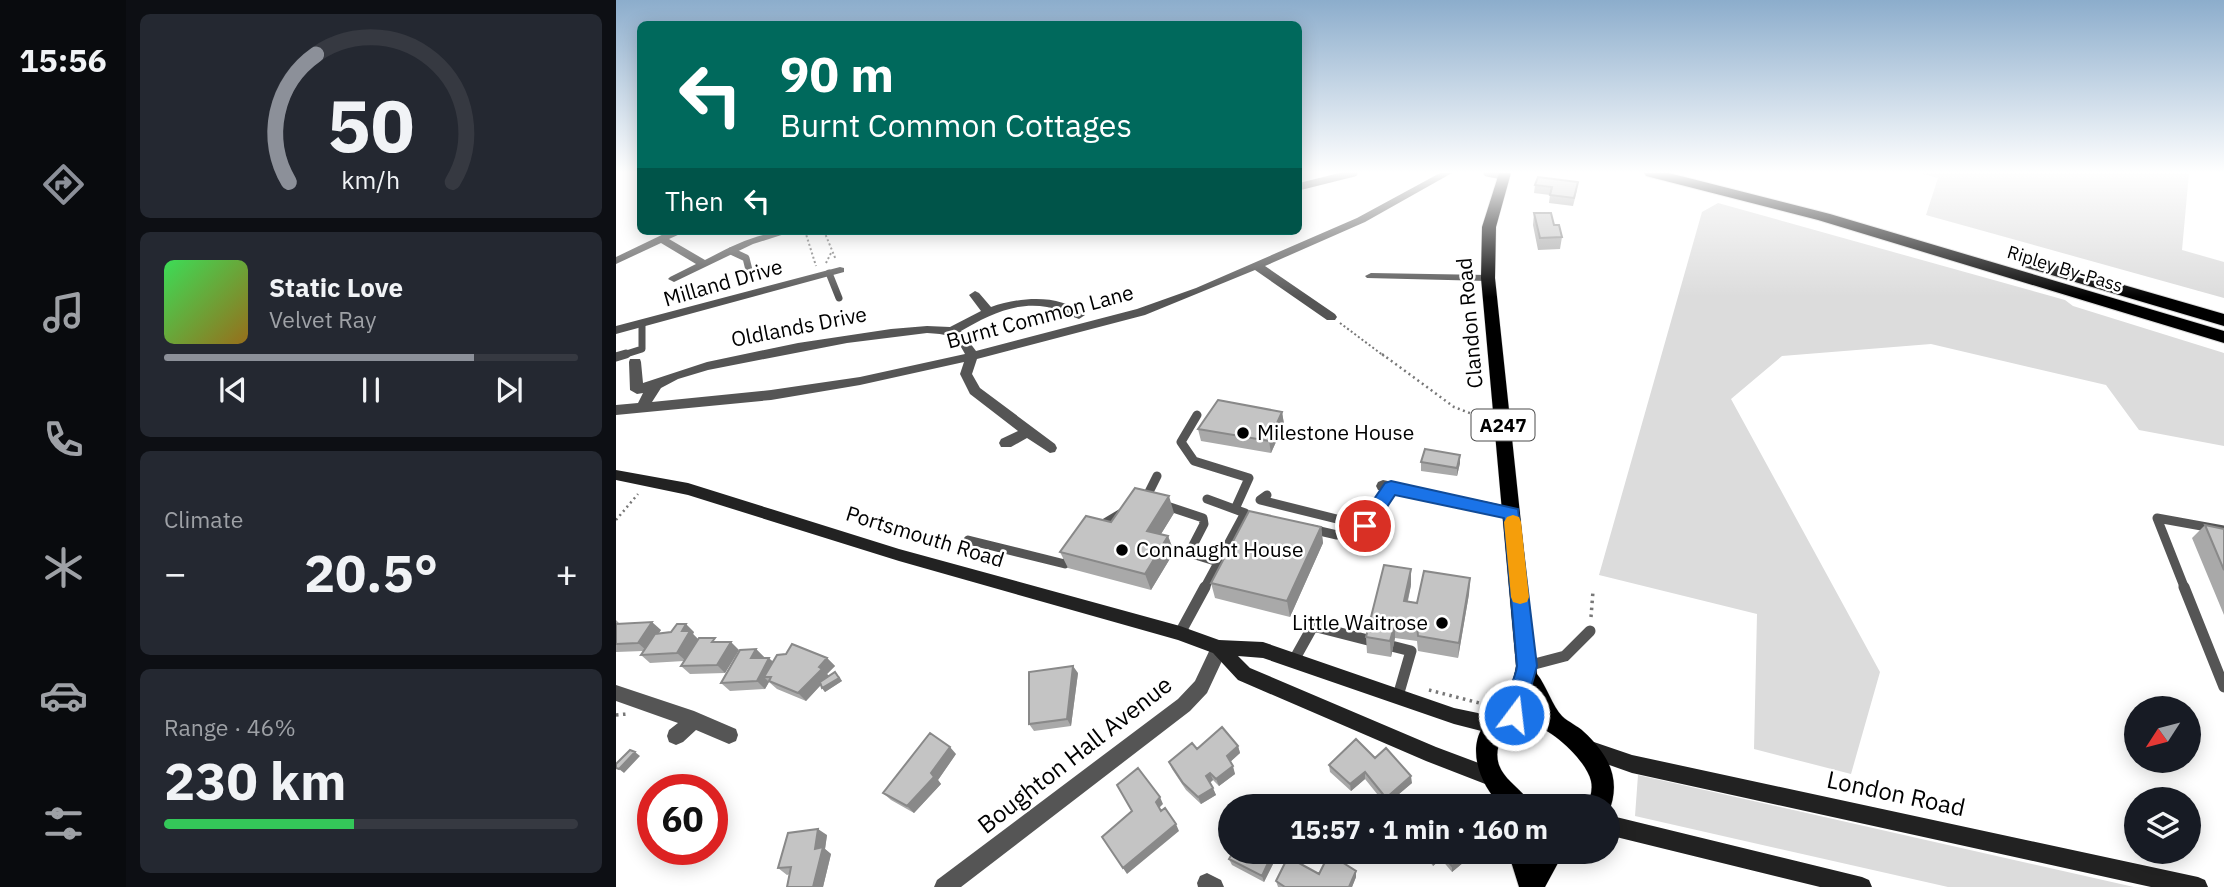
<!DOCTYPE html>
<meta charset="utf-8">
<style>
:root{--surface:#171b24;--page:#242831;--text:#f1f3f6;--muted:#9ea1a6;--line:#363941;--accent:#8c9099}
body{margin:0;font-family:"IBM Plex Sans",sans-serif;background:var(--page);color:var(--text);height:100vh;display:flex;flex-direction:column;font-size:26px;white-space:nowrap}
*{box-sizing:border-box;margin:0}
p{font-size:23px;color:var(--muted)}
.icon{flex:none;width:38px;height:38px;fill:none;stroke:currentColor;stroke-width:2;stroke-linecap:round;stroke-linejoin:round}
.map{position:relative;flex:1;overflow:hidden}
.sheet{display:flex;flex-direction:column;gap:14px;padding:14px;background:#0d0f14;width:490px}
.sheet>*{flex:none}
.banner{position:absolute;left:21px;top:21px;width:665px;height:214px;border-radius:10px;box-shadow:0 4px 18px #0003;background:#00695c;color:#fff;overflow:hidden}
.needle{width:46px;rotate:234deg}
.fabs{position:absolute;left:1508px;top:696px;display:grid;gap:14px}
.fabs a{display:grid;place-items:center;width:77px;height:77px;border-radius:50%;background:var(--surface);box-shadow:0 4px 18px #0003;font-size:35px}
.speed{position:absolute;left:21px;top:774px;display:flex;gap:14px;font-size:35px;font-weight:700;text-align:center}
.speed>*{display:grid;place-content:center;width:91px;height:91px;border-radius:50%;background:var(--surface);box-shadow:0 4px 18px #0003;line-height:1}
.speed .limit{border:10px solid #d22;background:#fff;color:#111}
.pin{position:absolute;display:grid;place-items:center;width:60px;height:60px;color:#fff;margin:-30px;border:4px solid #fff;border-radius:50%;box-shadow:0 2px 7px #0007}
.me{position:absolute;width:77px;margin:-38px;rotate:15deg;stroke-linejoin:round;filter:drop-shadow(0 0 5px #0008)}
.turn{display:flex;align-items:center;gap:24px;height:147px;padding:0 28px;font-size:32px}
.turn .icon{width:91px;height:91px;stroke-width:2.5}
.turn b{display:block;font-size:49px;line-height:60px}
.then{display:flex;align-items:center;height:66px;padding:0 28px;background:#0003;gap:14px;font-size:26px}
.big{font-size:52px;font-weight:700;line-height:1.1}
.sheet .card{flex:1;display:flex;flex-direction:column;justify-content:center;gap:10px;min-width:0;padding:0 24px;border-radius:10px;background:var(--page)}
.sheet .dial{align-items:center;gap:0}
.dial svg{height:182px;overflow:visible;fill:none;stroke:var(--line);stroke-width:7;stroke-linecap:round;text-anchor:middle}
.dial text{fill:var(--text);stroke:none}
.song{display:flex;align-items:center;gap:21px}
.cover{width:84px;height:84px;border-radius:10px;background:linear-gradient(135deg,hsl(130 70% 55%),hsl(40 70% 35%))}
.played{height:7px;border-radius:4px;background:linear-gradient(90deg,var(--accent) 75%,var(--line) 75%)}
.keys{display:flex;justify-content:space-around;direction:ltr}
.heat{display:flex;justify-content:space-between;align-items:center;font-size:38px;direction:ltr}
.charge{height:10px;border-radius:5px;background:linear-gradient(90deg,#34c759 46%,var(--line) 0)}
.trip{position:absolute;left:602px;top:794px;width:402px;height:70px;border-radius:35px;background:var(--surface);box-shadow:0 4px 18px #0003;font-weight:700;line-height:70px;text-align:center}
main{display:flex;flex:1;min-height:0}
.dock{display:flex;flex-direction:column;width:126px;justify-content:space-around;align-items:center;background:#090b0e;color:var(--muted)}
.dock .icon{width:49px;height:49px}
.dock .active{color:var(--accent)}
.dock b{font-size:32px;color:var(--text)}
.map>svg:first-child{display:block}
</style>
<main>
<nav class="dock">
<b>15:56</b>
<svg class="icon active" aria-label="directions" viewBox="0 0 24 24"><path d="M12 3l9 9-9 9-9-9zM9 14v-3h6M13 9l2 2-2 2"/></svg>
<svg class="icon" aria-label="music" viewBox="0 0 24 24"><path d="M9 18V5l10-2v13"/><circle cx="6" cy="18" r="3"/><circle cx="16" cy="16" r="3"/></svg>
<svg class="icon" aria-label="phone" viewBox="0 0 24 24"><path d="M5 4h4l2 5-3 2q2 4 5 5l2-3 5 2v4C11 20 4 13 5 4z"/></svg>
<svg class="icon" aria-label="climate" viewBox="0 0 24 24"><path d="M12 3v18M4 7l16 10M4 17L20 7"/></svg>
<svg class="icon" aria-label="car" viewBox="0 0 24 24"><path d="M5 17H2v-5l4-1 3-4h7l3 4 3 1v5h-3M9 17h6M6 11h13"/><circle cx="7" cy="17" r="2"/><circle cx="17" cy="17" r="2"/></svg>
<svg class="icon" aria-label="filters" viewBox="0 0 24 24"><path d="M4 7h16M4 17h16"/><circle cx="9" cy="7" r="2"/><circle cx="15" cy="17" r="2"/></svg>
</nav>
<section class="sheet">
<div class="card dial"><svg viewBox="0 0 100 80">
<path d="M14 69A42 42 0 1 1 86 69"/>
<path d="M14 69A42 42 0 0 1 26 13" stroke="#8c9099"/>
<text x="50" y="56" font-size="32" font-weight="700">50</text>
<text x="50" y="72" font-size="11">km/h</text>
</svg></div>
<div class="card">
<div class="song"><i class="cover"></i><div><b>Static Love</b><p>Velvet Ray</p></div></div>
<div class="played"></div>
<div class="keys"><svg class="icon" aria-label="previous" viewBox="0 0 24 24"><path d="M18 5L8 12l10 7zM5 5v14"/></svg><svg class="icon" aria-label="pause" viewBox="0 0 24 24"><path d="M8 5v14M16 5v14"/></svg><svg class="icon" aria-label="next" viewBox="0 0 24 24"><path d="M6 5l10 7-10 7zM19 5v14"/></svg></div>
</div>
<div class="card"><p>Climate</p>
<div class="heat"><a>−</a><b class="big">20.5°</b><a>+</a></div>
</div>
<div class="card"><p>Range · 46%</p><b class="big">230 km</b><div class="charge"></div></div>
</section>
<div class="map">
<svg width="1608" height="887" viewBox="0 0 1608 887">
<rect width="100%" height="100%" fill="#fff"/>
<path fill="#dcdcdc" d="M1304,173H1573L1566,250L1608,262V298L1310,215L1322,178Z
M1102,203L1449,300L1457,306L1608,353V446L1523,430L1490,385L1315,344L1166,356L1115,399L1264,672L1235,774L1138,749L1141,614L983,575L1086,212Z
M1022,775L1518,887H1332L1019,816Z"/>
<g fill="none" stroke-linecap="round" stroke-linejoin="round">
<g stroke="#dbdbdb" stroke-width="1">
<path id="primary" d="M883,173H895L880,227L879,278L921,674C930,685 937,707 946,716C952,722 962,726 968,732C994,756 1006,781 992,814V807H971C974,798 977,790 975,781C970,759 930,722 908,724C899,724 891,732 886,739C881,746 880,756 883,765C889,782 909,790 916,807H886C858,779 845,731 887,709C890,694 898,681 900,666L865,278L866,227ZM912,696L917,704L911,703Z
M892,852H918L919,855L921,852H948L929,887H903Z"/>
</g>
<g stroke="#dbdbdb" stroke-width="2">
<path id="highway" d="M1028,173H1053L1214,214L1608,331V343L1202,220L1030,176Z
M1414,258L1608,314V326L1408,267L1406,263L1408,259Z"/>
</g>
<path stroke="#777" stroke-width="2" stroke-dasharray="2 2.5" stroke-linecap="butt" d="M189,231L200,266
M200,231L209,234L220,231
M208,231L220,260
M210,263L216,251
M724,323L768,356"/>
<path stroke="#777" stroke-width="2.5" stroke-dasharray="2 3.5" stroke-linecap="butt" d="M766,354L838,407L869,419
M0,520L22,494"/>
<path stroke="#777" stroke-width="3.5" stroke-dasharray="2.5 4.5" stroke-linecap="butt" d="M975,617L977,591
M813,690L867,704
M0,715L11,714"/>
<path stroke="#555" stroke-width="7" d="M871,173L887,176
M686,186L738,173
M115,251L130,258L133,270
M213,273L223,298
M4,356L26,349V325"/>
<path stroke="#555" stroke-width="9" d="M0,357L10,354
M581,415L565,442L578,461L633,478L619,509
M651,495L644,500L749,526L775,487
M532,500H529L541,476
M545,504L587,518L588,524L573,553L602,562
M482,527L509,511
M695,529L721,535
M352,540L449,564L456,555
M588,589L629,513L591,499
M1569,589L1541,518L1608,530"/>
<path stroke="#555" stroke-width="11" d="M1568,587L1608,687
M564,633L589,587
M678,660L697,626L795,651L782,696
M911,666L949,656L974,631"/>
<path fill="#555" fill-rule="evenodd" d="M824,173H836L749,222L649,266L719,314L721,317L719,320H711L639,270L529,315L361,359L356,374L364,388L439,444L441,448L439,452L434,453L411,438L395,447H385L383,443L385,439L402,431L354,394L344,374L348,362L244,385L155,400L0,415V405L22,403L27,393L21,394L14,390L13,362L14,359H24L25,362L27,383L91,362L182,343L275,329L311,326L334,327L365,311L353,295L359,291L363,293L375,307C404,297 444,293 469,315L463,319C452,315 442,309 431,307C400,301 371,316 345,331L360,351L521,309L580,288L741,218ZM311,333C330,334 340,335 349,354L244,377L155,390L36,402L45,388L62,379L92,370L231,343Z
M54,231H65L64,234L53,239L89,260C118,245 145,231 178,231L137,244L58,282L52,279L54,277L80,264L45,243L0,264V257Z
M224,267L228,268V272L0,334V326Z
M755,273L872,275L878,278L872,281L751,278L749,276Z
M767,480L896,507L901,509L904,513L901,517L896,519L762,490L760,486L762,482Z
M603,640L609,643L612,648L591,693L574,711L345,887H318L321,880L562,699L579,681L597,643Z
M0,685L78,711L120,729L122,735L120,741L113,744L80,730L67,742L60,745L53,742L51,736L53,730L62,723L0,701Z
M591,873L605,880L608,887H582L581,883L584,876Z"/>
<path fill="#222" fill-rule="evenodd" d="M0,470L72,483L283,549L564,626L603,640L647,642L838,708L881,717L887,720L890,726L887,732L881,735L838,724L647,658L622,656L634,668L820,747L884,771L887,778L884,785L877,787L810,761L622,680L597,653L562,640L283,561L72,495L0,480Z
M972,740L1016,755L1582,877L1589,880L1592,887H1535L1016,773L965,755L963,749L965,743Z
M992,815L1246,877L1253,880L1256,887H1204L992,835Z"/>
<use href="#primary" fill="#000" fill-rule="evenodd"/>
<use href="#highway" fill="#000" fill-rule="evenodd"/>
</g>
<path fill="#a9a9a9" d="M919,185L961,190L957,206L933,203L934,195L918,193Z
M918,213L938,225L946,237L944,249L922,250L917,225Z
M666,412L668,424L655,453L585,441L582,429Z
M805,462L844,463L841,476L805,471Z
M558,513L545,534L552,536L558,552L535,590L452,568L444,552L495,522Z
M1589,525L1608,529V615L1576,538Z
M705,527L707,543L674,617L599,598L595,583Z
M854,578L853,594L842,658L802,651L801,641L779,638L775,657L751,653L750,637L795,585L792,601L801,603Z
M0,620L3,623L2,624L45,630L42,634L78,632L77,634L82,639L105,642L123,650L109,673L74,674L65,666L68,661L34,663L25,655L27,651L0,652Z
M140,649L148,657V658L157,661L211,658L219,666L211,674L213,676H223L226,681L209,692L206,688L205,685L190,701L161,689L153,682L149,689L114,691L105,683Z
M462,673L455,726L418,731L413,724Z
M622,746L624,753L614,762L619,774L603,786L597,780L594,783L600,795L585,804L570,790L556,769L553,762L581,749Z
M340,754L322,780L325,784L298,813L275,800L267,793Z
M759,758L796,783L770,805L749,779L735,791L714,772L713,765Z
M211,835L209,849L215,854L207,887H171L174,874L171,875L162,868Z
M663,852L648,882L616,865L613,859Z
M806,852H855L854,857L836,872L825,859L817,866Z
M740,871V877L736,887H662L660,881L703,874Z"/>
<path fill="#898989" d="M666,412L668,424L655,453L653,441Z
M844,455V463L841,476V468Z
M553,496L558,513L537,547L531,531Z
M705,527L707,543L674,617L671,601Z
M552,536L558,552L535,590L529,574Z
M795,569V585L788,616V601Z
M854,578L853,594L842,658L843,643Z
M36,622L45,630L31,651L22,643Z
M779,623V638L775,657L774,641Z
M70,624L78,632L77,634L82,639L70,661L61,653L66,631Z
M115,642L123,650L109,673L101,665Z
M140,649L148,657L143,666L135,658Z
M153,658L161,666L148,677L153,682L149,689L141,681Z
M211,658L219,666L211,674L213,676L190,701L182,693L203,667Z
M457,666L462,673L455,726L451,719Z
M219,672L226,681L209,692L206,688Z
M622,746L624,753L613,763L611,756Z
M334,747L340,754L322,780L325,784L298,813L291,806Z
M19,752L24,756L8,773L3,769Z
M617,766L619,774L603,786L600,779Z
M749,772V779L735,791L734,784Z
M594,773L597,780L593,783L590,776Z
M795,776L796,783L770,805V798Z
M597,788L600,795L585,804L582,797Z
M544,797L547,804L543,808L540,802Z
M560,824L563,831L511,874L507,868Z
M202,829L211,835L209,849L215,854L207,887H197L199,849Z
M657,852H663L648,882L646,876Z
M853,852H855L854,857L836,872V866Z
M825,853V859L817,866L818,860Z
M740,871V877L736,887H733Z"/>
<path fill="#c4c4c4" stroke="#898989" stroke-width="2" d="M922,177L962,182L958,198L934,195L936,187L919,185Z
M918,213H935L938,225H943L946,237L924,238Z
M602,400L666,412L653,441L582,429Z
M809,449L844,455L841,468L805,462Z
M519,488L553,496L531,531L552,536L529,574L444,552L470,516L495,522Z
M633,511L705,527L671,601L595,583Z
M1589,525L1608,529V570Z
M768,565L795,569L788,601L801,603L808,571L854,578L843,643L802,636L801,626L779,623L774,641L750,637Z
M36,622L22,643L0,644V624Z
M61,624H70L66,631H74L61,653L25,655L39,634L55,632Z
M83,638H99L96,642H115L101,665L65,666Z
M176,644L211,658L203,667L206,669L182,693L153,681L155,677H148L161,655L170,654Z
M140,649L135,658H153L141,681L105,683L124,650Z
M457,666L451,719L413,724V672Z
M219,672L223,678L206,688L204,682Z
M606,727L622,746L611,756L617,766L600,779L594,773L590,776L597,788L582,797L567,783L553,762L576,743L581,749Z
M314,733L334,747L315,773L318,777L291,806L267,793Z
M740,739L759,758L770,748L795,776L770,798L749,772L734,784L713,765Z
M14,750L19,752L3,769L0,768V764Z
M522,768L544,797L540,802L545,811L549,808L560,824L507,868L486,837L516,811L501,785Z
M807,802L811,807H802Z
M202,829L199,849L207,847L197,887H171L175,867L162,868L172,833Z
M617,852H657L646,876L613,859Z
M811,852H853L836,866L825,853L818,860Z
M713,854L740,871L733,887H669L660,881L672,857L703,874Z"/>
<linearGradient id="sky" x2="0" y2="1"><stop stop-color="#8cadcc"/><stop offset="0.58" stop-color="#fff"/><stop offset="1" stop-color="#fff" stop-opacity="0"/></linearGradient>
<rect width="1608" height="297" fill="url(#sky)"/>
<path fill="#1a73e8" stroke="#114b97" stroke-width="2" d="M775,481L902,509L921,666L905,722L898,725L890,722C882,702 899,685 901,666L888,518L779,495L755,531H743L740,526L743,521L769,483Z"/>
<path fill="#f59e0b" d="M897,515L903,517L905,522L913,597L911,602L904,604L897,602L895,597L888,522L891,517Z"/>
<g fill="#000" stroke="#fff" stroke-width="2.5">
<circle cx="627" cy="433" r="7"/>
<circle cx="506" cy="550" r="7"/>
<circle cx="826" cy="623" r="7"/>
</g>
<g text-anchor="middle" stroke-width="5" stroke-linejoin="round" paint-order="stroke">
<g font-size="18" fill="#000" stroke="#fff">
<text transform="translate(1449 269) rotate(17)" y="6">Ripley By-Pass</text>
</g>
<rect fill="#fff" stroke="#4c4c4c" stroke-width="2" x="855.5" y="409.5" width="63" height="31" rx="5"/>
<g font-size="19" font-weight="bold" fill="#000">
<text x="887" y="432">A247</text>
</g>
<g font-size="21" fill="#000" stroke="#fff">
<text transform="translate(107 283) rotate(-16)" y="7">Milland Drive</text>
<text transform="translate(424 317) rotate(-15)" y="7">Burnt Common Lane</text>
<text transform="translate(854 323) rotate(-95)" y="7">Clandon Road</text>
<text transform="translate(183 327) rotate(-11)" y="7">Oldlands Drive</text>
<text transform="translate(309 537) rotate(17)" y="7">Portsmouth Road</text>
</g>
<g font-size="21" fill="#000" stroke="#fff" text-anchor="start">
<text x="641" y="440">Milestone House</text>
<text x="520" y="557">Connaught House</text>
<text x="812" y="630" text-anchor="end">Little Waitrose</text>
</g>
<g font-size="24" fill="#000" stroke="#fff">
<text transform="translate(459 755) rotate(-38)" y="8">Boughton Hall Avenue</text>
<text transform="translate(1280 794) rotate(12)" y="8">London Road</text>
</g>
</g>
</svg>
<div class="fabs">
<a><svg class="needle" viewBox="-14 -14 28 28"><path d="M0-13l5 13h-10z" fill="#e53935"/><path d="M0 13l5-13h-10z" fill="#9ea1a6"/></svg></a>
<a><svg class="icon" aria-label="layers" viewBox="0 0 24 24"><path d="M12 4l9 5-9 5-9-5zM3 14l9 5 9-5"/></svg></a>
</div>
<div class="speed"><div class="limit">60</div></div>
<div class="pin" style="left:749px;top:526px;background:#d93025"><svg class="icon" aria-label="arrive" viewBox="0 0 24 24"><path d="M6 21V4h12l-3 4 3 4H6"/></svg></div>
<svg class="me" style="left:898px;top:715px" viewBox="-20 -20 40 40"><circle r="17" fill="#1a73e8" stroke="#fff" stroke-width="3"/><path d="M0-11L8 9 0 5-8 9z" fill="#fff"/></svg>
<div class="trip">15:57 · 1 min · 160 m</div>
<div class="banner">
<div class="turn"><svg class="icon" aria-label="left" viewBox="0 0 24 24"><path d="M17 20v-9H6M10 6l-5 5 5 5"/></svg><div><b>90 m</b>Burnt Common Cottages</div></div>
<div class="then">Then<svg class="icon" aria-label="left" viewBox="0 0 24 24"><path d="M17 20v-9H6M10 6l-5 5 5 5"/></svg></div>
</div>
</div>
</main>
